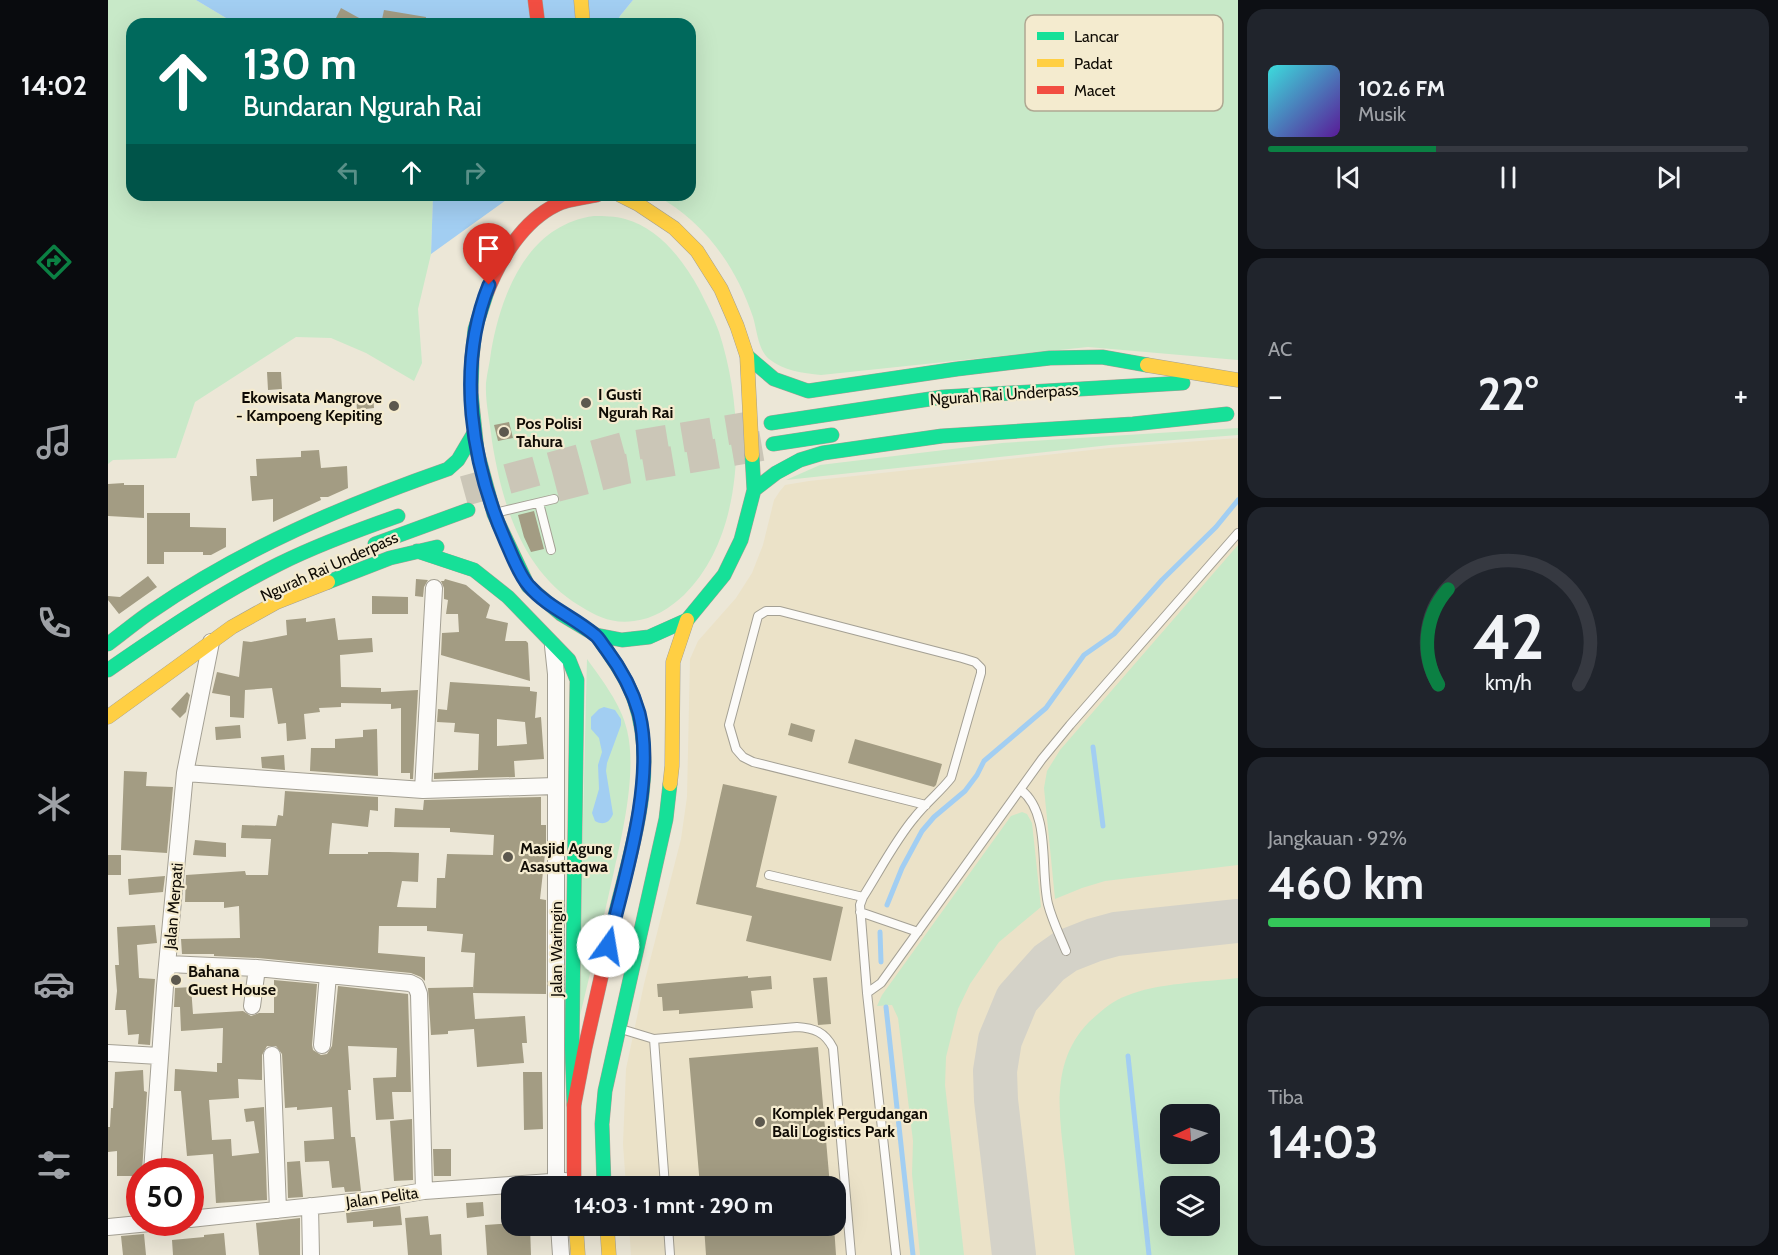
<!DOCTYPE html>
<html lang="id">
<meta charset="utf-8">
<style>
:root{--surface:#171b24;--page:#20242c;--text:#f1f3f6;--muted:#9ea1a6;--line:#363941;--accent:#0b8043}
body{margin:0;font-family:Cabin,sans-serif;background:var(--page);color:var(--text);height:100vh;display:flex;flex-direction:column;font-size:22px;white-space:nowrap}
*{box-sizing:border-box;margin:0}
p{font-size:20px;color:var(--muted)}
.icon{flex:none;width:33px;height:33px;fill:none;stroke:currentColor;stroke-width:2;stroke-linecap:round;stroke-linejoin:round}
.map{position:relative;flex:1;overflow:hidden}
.details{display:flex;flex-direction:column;gap:9px;padding:9px;background:#0d0f14;width:540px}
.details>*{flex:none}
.hud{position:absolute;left:18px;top:18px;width:570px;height:183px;border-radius:18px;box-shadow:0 6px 24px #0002;background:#00695c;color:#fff;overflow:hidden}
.needle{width:39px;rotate:266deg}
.fabs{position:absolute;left:1052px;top:1104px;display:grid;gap:12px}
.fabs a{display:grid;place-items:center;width:60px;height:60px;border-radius:12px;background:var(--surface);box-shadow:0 6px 24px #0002;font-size:30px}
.speed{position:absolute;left:18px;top:1158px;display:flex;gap:12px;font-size:30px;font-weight:700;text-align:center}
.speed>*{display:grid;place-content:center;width:78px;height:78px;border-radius:50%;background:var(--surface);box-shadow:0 6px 24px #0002;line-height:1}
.speed .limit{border:9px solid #d22;background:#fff;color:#111}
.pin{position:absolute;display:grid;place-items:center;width:51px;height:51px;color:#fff;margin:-62px -26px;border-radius:50% 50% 50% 0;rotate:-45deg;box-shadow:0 0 6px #0007}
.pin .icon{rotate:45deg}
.me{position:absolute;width:66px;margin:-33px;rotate:13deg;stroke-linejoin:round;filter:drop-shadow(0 0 4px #0008)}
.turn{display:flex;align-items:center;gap:21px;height:126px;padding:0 18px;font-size:27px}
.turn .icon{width:78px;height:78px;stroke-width:2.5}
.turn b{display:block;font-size:42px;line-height:51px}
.lanes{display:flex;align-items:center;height:57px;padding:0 18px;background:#0003;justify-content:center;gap:30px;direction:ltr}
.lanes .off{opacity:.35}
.big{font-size:45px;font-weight:700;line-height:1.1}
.details .tile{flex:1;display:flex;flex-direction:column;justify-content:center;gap:9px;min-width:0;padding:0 21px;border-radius:18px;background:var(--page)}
.details .dial{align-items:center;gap:0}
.dial svg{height:156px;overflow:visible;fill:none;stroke:var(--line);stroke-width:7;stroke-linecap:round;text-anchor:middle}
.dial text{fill:var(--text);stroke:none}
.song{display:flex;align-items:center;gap:18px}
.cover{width:72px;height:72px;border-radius:9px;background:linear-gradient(135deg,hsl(180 70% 55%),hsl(270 70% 35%))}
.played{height:6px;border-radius:3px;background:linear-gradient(90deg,var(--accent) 35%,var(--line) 35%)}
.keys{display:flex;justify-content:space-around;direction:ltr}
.heat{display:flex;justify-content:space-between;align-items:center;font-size:33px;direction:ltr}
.charge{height:9px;border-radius:4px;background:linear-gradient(90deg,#34c759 92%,var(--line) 0)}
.trip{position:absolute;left:393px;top:1176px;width:345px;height:60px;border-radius:18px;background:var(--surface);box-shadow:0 6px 24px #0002;font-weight:700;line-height:60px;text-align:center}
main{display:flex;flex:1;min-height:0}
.menu{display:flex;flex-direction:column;width:108px;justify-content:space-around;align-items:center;background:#090b0e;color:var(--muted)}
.menu .icon{width:42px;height:42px}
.menu .on{color:var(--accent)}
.menu b{font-size:27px;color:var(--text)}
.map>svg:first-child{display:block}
</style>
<main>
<nav class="menu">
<b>14:02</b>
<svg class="icon on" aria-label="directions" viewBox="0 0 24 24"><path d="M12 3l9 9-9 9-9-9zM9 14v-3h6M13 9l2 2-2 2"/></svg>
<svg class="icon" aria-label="music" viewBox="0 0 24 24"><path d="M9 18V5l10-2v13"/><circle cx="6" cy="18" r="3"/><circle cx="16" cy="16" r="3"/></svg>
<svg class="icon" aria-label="phone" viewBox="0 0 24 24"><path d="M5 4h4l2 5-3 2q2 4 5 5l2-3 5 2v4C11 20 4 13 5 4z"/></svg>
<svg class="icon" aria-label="climate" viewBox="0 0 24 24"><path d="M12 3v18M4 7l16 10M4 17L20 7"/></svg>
<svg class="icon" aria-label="car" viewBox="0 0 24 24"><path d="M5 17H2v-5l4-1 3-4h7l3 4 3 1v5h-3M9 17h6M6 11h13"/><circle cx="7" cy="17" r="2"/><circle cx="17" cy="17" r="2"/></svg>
<svg class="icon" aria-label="filters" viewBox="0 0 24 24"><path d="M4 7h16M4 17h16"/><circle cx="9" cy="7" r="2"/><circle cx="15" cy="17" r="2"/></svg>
</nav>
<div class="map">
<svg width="1130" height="1255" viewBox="0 0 1130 1255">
<rect width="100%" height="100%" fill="#ece7d7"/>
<path fill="#ebe2c8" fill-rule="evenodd" d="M1130,438V1255H523L521,1226H728V1186H518L515,1144L518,1069L536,984L573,839L579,797L582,659L590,641L628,598L644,573L655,545L666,500L672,491L677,485L701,481L1001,448ZM1062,1114H1101V1154H1062ZM1062,1186H1101V1226H1062Z"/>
<path fill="#c8e9c8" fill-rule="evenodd" d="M0,0H88L128,24H24V195H325L323,254L310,309L314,363L306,381L258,353L223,338L188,337L87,402L68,458L5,460L0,464Z
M525,0H1130V360L980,347L713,375C694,373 676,371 661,359C650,350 649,330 645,317C628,266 595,220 547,195H582V24H508L512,16Z
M486,216C496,216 507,216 517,219C551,228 575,260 591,289C598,303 606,318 611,332C637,412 640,532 576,595C562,608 545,619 526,621C505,624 489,617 472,606C414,571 394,504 384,441C382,422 377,402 378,383C379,373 382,362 383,352C393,294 419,225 486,216Z
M1130,428V435L1002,445L678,480L712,465L894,443Z
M1130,545V865L997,881L974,888L947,899L936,788L939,771L952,750Z
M479,659C494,680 513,704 519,730C529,771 515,831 506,871C495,922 482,973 470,1024Z
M914,812L919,814L924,823L933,907L891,942L862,984L850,1009L838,1057L837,1085L856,1255H812L804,1174L805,1141L790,1018L784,1005L769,1006L774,995L903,816Z
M1130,978V1255H967C963,1225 960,1195 957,1164C951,1114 942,1062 981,1022C992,1012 1004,1001 1018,996C1048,983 1097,982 1130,978ZM1062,1114H1101V1154H1062ZM1062,1186H1101V1226H1062Z"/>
<path fill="#a2cef2" d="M88,0H525L512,16L508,24H128Z
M325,195H405L323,254Z
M496,707L507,710L513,719V725L499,763L498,771L505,814C502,822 496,826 487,821L484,813L491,789L490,765L494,752L491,738L483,729V717L491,709Z"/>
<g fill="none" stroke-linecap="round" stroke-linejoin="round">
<path stroke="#a2cef2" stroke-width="5" d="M985,747L995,826
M779,905L794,868L814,831L826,817L857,791L869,775L876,761L938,708L976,655L1006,634L1054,580L1108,527L1130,500
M772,932L773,962
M778,1007L805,1255
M1020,1056L1041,1255"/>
<path stroke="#d4d2c8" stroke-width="44" d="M906,1255L888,1100L887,1071L892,1040L909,999L941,963L958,951L986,940L1008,934L1130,921"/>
</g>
<path fill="#a39c83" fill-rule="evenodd" d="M233,8L262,24H225Z
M276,10L318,17L317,24H273Z
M159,372H173L174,389L160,390Z
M265,396L266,408L249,410L248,397Z
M401,422L405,438L390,441L386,425Z
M211,450L213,468L239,466L240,488L220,497H212L213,500L165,522V499L144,501L142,476H149L148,459L193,457V451Z
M16,483V485H36V518L0,516V484Z
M426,511L436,549L423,552L416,537L410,515Z
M39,513H82V527L118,528V547L103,555H95V552H56V564H39Z
M40,576L49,587L11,614L0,600V596L12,597Z
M308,579L320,580L316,587L315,597L307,596Z
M337,579L358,585L382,605L378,618L400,623L397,641H418L420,643L422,681L333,655L334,633L351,632L350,614H338L340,600L336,599V588L333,581H336Z
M264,596L300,597V614H264Z
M198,618V622L227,618L230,640L264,638L265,652L232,655L233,687L273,688V692L310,690L305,779H302V773H293V708L283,709V704L233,703V707L211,708L212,712L196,714L198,739L179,741L178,723L170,724L164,688L137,690L136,718L122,717V696L104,693L109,672L131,677L135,641L143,642L179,635L178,620Z
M342,682L422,687V691L429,692L427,718L433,717L436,759L406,761L407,777L326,779V773L370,770L371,734L346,732L347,723L329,722L330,709L339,710ZM389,719L417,722L419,744L389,746Z
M79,692L82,695L78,712L72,718L63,709Z
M683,723L707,730L704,742L680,735Z
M132,725L133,738L108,740L107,727Z
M269,729L270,776L202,771L203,748H227V739L255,737V730Z
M747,739L834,764L828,785L826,787L740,763Z
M176,755L177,770L154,768L153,757Z
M16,771L39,772L38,786L65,787L59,853L13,850Z
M615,784L669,796L648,887L735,907L723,961L638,941L644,916L588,904Z
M177,791L270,797V811L262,810L260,827L224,823L221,854H260V852H281L311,853L310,882L294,881L289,907L328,908L329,878H337L339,854L385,855L386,835L342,832V828L286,827L287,808L315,810L316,800L433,797V825H438V845L432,899L438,900V994L365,993L367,1019L417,1016L419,1043H414L416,1063L369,1067L366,1029L340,1031V1034L323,1035L320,988L365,987V991L367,953L353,952L355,934L319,931V926H271L270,953L317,957V981L313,977L303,973L150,958L106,956V954H74L73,939L132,938L131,906L116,908V902H77L78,875L137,871L138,875H160L163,839L133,838L134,825L168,826L170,815L175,816Z
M87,840L118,843V857L85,855Z
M0,855H13V875H0Z
M57,876L55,892L21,895L20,879Z
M47,925L49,943L29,945L31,978L47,979L42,1045L30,1044L31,1034L20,1035L18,1010H7L9,991L7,965H11L9,927Z
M640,976V978L663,976L664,989L643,991L645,1008L571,1014V1010L555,1011L554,997H550L549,984Z
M719,977L723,1024L710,1025L705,978Z
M166,980L209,984L204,1045L205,1050L213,1055L219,1054L224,1046L230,986L300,994L303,1092H284L286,1119L268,1120L265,1078L288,1077L289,1048L240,1046L243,1090H240L243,1137H247L253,1191L237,1192L236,1187L224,1188L221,1161L197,1162L196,1141L226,1139L224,1107L189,1110V1107L177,1108L174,1054L168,1046H159L154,1055V1080L130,1079L131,1098L101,1100L104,1140L123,1139L124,1156L151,1153L146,1121L138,1122L136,1109L156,1107L159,1200L108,1203L105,1154L79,1156L73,1091H66L67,1069L109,1072V1063H114L115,1028L73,1031L72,1007H66L67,988L83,987L85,1014L135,1011L143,1016L151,1013H166Z
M710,1047L722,1186H592L581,1058Z
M35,1070L36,1091L39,1092L34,1172H32V1176H9V1151L0,1152V1127H2L3,1108H5L7,1072Z
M415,1072H434L435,1129L416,1130Z
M304,1119L305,1180L286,1181L282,1121Z
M325,1149H343V1176H326Z
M192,1161L195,1197L180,1198L179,1162Z
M375,1202L376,1216L359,1218L358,1203Z
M292,1206L294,1225L265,1227V1221L239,1223L238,1213Z
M320,1216L322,1235L333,1234L334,1255H300L297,1218Z
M192,1218V1255H151L148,1223Z
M404,1223V1226H422L423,1255H379L377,1225Z
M596,1226H726L728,1255H598Z
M116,1233L118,1255H65L64,1240L96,1237V1235Z
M36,1234L38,1255H15L13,1236Z"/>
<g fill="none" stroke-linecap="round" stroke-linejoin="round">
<path stroke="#cbc6b7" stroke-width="30" stroke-dasharray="30 15" stroke-linecap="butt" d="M448,487L518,469L665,444
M356,491L516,447L663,423"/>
<g stroke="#a4a094" stroke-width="10">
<path id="lane" d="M431,503L443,550
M391,512L446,499
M913,790C943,813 932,870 940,904C944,920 952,936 958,951
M661,875L755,897
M752,912L810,932
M759,993L752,905L755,897C771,872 788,839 807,817C818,803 832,792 843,778L873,673V668L867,662L854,658L672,611H658L650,616L621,725L628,749L635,757L645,762L818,805
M513,1029L546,1039L689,1027C706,1028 717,1032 725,1048L743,1255
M546,1039L557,1186
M560,1226L562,1255
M788,1255L759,993L773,983L934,759L962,725L1130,533"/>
</g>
<g stroke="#a4a094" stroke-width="18">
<path id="street" d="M445,646L448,674V1186
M77,773L315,790L447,786
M315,790L326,588
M60,964L149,968L302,983L308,986L311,994L316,1191
M144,1006L149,968
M214,1045L220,975
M0,1053L51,1056
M164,1055L170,1210
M44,1172L57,986L77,773L103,642
M202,1206L203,1255
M82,1219L263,1200L316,1191L457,1181
M451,1226L453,1255
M0,1227L52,1222"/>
</g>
<g stroke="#a4a094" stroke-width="15">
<path id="fast" d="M379,292L367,329L364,358L363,393L369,451L386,514L420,586L453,614L488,635L514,640L541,637L579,620L616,575L633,540L646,490L644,455
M639,356L666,379L700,391L849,369L942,358L994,357L1039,365
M663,423L835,397L1075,383
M665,444L724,435
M646,490L668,473L692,460L715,453L834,436L1025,424L1119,414
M267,544L360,510
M309,551L366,570L400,597L461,660L469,680L464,1046L466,1105
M220,582L282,558L329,547
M488,635C503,656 519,678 527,702C551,772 522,852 506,920
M0,644C15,633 29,621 44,611C134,549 237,505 340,469L350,460L366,433
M0,670C55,632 111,594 171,564C209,545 250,530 290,516
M496,1186L494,1124L497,1091L558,819L562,784"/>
</g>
<g stroke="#a4a094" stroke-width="15">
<path id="slow" d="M473,0L475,24
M512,195L530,204L566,228L589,251L613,289L629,326L639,356L644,455
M1039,365L1130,380
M0,717L124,627L169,602L220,582
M562,784L564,766L565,662L579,620
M468,1226L470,1255
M499,1226L501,1255"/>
</g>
<g stroke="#a4a094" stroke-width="15">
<path id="jam" d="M427,0L430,24
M379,292C392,259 415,221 448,205C459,199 476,198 489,195
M466,1186V1105L477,1048L506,920"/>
</g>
<use href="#lane" stroke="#fcfbf9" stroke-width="8"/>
<use href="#street" stroke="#fcfbf9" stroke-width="16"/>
<use href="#fast" stroke="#16e098" stroke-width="14"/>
<use href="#slow" stroke="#ffcf43" stroke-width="14"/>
<use href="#jam" stroke="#f24e42" stroke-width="14"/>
</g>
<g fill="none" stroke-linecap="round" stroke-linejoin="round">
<g stroke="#114b97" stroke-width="15">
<path id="route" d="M381,285C348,367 363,463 398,542C404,555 411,575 421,586C439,607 466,617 487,635C491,638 494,644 498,649C513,669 524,688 531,713C548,781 516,879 500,946"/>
</g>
<use href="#route" stroke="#1a73e8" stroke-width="10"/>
</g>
<g fill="#5c584e" stroke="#f4ebcf" stroke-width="2">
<circle cx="478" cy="403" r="6"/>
<circle cx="286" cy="406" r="6"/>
<circle cx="396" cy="432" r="6"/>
<circle cx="400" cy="857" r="6"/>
<circle cx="68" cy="980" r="6"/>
<circle cx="652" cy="1122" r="6"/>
</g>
<g text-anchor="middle" stroke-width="4.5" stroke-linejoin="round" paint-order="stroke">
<g font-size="16" font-weight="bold" fill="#0f0b04" stroke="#f4ebcf" text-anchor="start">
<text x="490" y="400">I Gusti<tspan x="490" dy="18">Ngurah Rai</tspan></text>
<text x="274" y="403" text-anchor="end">Ekowisata Mangrove<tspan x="274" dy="18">- Kampoeng Kepiting</tspan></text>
<text x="408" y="429">Pos Polisi<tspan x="408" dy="18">Tahura</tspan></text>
<text x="412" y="854">Masjid Agung<tspan x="412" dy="18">Asasuttaqwa</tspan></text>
<text x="80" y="977">Bahana<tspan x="80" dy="18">Guest House</tspan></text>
<text x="664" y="1119">Komplek Pergudangan<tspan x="664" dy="18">Bali Logistics Park</tspan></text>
</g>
<g font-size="16" fill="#0f0b04" stroke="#f4ebcf">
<text transform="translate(896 394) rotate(-4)" y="6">Ngurah Rai Underpass</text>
<text transform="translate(221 566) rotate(-24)" y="6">Ngurah Rai Underpass</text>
<text transform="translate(65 906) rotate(-85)" y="6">Jalan Merpati</text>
<text transform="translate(448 949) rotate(-90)" y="6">Jalan Waringin</text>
<text transform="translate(274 1197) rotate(-8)" y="6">Jalan Pelita</text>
</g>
</g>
<rect x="917" y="15" width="198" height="96" rx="9" fill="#f4ebcf" stroke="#afa892" stroke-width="1.5"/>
<rect x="929" y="32" width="27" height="8" fill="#16e098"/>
<rect x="929" y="59" width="27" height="8" fill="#ffcf43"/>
<rect x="929" y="86" width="27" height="8" fill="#f24e42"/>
<g font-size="16" fill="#0f0b04">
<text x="966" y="42">Lancar</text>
<text x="966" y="69">Padat</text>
<text x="966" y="96">Macet</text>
</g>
</svg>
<div class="fabs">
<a><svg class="needle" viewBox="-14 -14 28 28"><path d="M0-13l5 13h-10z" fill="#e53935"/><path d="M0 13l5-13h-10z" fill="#9ea1a6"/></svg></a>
<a><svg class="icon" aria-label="layers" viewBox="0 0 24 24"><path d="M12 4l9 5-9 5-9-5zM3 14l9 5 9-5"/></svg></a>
</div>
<div class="speed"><div class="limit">50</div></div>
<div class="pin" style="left:381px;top:285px;background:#d93025"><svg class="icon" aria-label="arrive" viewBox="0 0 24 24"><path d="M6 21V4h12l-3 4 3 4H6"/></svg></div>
<svg class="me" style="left:500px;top:946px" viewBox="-20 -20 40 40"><circle r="19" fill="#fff"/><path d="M0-13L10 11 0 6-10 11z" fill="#1a73e8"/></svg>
<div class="trip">14:03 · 1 mnt · 290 m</div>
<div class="hud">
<div class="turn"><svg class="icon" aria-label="ahead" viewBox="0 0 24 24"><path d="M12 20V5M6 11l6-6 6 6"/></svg><div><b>130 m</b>Bundaran Ngurah Rai</div></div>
<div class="lanes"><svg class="icon off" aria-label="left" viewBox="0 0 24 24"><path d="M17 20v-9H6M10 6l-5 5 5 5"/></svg><svg class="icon" aria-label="ahead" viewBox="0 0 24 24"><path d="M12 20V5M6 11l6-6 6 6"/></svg><svg class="icon off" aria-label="right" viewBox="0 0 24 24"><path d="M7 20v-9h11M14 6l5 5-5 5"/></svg></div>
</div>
</div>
<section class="details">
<div class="tile">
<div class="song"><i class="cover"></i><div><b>102.6 FM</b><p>Musik</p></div></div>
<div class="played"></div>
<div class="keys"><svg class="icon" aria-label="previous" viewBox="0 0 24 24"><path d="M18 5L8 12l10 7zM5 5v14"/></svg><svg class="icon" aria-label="pause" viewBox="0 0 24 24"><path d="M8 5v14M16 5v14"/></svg><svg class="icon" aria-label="next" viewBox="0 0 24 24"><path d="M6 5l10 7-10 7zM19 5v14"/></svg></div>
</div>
<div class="tile"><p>AC</p>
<div class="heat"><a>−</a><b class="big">22°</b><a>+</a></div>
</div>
<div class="tile dial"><svg viewBox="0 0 100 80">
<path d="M14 69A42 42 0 1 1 86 69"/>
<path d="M14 69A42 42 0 0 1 19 20" stroke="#0b8043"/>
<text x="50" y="56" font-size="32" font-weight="700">42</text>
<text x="50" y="72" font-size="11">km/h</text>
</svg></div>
<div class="tile"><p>Jangkauan · 92%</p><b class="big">460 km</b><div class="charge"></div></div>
<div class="tile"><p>Tiba</p><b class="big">14:03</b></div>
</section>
</main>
